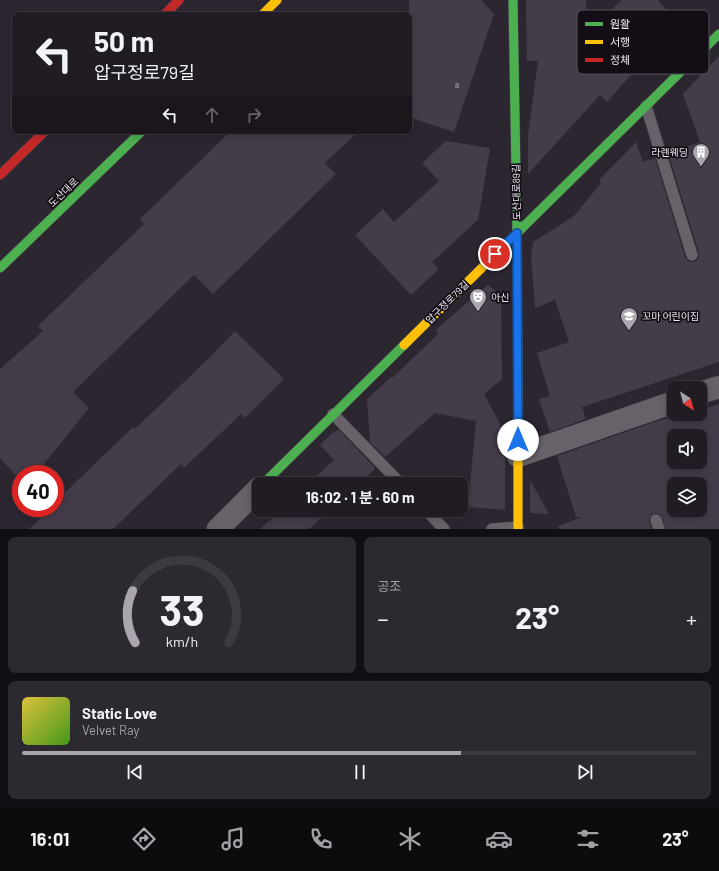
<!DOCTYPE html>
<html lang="ko">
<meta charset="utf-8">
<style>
:root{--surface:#211c24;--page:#2d2931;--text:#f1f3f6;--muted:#a2a1a6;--line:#3e3a41;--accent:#aba5af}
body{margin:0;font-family:Barlow,"Noto Sans KR",sans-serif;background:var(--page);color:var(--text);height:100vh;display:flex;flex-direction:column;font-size:15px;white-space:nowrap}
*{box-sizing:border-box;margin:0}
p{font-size:13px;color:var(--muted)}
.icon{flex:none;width:22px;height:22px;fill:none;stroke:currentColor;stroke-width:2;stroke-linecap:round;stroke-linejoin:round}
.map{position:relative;height:529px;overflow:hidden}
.panel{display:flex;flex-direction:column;gap:8px;padding:8px;background:#120f14;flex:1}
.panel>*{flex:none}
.hud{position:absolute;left:12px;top:12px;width:400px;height:122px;border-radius:8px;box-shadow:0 2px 10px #0003,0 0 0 1px var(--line);background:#211c24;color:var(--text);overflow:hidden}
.needle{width:26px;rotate:144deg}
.fabs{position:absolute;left:667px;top:381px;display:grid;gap:8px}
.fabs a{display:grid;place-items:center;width:40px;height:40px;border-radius:8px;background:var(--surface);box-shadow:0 2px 10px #0003,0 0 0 1px var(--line);font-size:20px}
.speed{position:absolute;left:12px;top:465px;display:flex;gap:8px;font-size:20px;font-weight:700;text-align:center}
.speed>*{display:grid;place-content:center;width:52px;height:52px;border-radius:50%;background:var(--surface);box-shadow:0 2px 10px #0003,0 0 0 1px var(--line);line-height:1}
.speed .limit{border:6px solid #d22;background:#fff;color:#111}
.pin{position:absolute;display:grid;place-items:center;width:34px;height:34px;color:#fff;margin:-17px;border:2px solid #fff;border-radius:50%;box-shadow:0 1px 4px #0007}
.me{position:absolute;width:44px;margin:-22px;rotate:0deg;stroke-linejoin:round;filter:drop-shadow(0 0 3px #0008)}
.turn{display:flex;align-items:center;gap:14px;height:84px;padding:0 16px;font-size:18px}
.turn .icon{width:52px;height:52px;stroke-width:2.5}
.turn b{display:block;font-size:28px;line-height:34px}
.lanes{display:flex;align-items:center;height:38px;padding:0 16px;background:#0003;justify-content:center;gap:20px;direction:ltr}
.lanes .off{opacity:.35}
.big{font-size:30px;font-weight:700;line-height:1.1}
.panel .card{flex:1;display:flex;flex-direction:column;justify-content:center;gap:6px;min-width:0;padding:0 14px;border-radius:8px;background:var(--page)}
.panel .dial{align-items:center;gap:0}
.dial svg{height:104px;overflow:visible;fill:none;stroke:var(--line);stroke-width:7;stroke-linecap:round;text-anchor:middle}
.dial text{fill:var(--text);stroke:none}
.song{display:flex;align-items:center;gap:12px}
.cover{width:48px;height:48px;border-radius:6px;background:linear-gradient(135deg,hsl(50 70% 55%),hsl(100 70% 35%))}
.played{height:4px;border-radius:2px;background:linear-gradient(90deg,var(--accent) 65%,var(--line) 65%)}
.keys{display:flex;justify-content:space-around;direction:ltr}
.heat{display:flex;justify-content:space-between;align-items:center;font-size:22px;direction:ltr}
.panel .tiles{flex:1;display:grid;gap:8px;grid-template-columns:1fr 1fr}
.card:last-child{grid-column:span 2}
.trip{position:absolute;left:252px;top:477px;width:216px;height:40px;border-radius:8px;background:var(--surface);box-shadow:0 2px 10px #0003,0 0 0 1px var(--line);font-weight:700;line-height:40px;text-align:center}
.tab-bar{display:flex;height:64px;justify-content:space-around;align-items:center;background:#0d0b0e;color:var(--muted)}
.tab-bar .icon{width:28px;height:28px}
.tab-bar .active{color:var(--accent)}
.tab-bar b{font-size:18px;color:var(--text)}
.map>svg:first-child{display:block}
</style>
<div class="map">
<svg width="719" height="529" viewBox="0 0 719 529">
<rect width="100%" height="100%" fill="#2c2630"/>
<path fill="#453c4a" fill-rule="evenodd" d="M409,0H481L494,14L454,132L409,117Z
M526,0H586L587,32L622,0H658L669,13L639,40L651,52L607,102L600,95L528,174V135L538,61H527Z
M719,56V362L582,407L586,419L550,432L539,399L550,396L537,353L569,342L555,300L535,308L531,256L533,242L574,216L601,183L599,180L636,142L643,162L655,158L685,257L687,260L690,262H694L697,260L699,257V253L668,153L700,142L683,94Z
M231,131H359L325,163L336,174L213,294L194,275L73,392L89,408L36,474H21V481L0,458V369L43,331L38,326L144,224L140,219Z
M446,141L490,148L478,220L432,262L439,269L411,295L355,235L383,209L394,222L439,181L422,163Z
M488,285L501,295L502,379L484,394L505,433V510L468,507L476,421L435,413L385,457L370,442L367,399L391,377L392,378L438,334L436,331L441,325Z
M235,331L284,379L245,418L241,414L184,468L181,464L113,529H29L48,511L47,510L49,508H55V502L133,427L135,429L209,358Z
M719,404V529H666L662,517L660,515L657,513L653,514L649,518V522L652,529H559L558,526L582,517H576L557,456L657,421L683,414H700V410ZM674,436H700V462H674ZM674,484H700V510H674Z
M339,430L372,465V464L374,466L373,467L375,469L359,484H308L334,460L320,445L332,433Z
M530,480L549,514L530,513Z
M282,510H330L309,529H260Z"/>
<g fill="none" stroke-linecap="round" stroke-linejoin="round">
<g stroke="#49434b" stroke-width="12">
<path id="lane" d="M646,106L692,255
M333,414L401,484
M426,510L444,529
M656,520L659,529
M492,529L518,527"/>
</g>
<g stroke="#49434b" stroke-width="23">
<path id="street" d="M700,393L719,387
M518,456L674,402
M218,529L259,488"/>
</g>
<g stroke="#49434b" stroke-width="10">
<path id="fast" d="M513,0L517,233L518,386
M516,234L719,34
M0,268L142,131
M263,484L404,345"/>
</g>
<g stroke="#49434b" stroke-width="10">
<path id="slow" d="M262,15L277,0
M404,345L516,234
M518,386V529"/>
</g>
<g stroke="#49434b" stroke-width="10">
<path id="jam" d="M164,15L179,0
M0,175L45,131"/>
</g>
<use href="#lane" stroke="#67626a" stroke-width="11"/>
<use href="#street" stroke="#67626a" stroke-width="22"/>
<use href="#fast" stroke="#4caf50" stroke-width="9"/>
<use href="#slow" stroke="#ffc107" stroke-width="9"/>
<use href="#jam" stroke="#c62828" stroke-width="9"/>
</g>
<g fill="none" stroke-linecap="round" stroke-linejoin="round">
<g stroke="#114b97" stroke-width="10">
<path id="route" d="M495,254L517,233L518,440"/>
</g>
<use href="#route" stroke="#1a73e8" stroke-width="7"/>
</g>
<defs>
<g id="building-pin" transform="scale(0.9)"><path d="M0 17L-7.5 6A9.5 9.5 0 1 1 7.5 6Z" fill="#aba5af" stroke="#130e15"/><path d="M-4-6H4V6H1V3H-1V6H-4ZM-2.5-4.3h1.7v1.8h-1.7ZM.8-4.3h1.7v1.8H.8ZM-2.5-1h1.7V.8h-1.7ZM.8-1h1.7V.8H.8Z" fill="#fff"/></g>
<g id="theatre-pin" transform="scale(0.9)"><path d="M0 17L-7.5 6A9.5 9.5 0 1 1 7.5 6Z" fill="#aba5af" stroke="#130e15"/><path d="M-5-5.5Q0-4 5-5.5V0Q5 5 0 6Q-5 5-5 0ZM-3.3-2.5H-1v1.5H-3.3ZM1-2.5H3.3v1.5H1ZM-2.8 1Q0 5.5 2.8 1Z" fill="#fff"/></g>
<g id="school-pin" transform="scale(0.9)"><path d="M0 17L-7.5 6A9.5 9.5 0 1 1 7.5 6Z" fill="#aba5af" stroke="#130e15"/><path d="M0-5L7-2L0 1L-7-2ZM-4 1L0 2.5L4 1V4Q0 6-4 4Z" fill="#fff"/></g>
</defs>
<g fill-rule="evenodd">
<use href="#building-pin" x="701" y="152"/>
<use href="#theatre-pin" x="478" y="297"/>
<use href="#school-pin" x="629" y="316"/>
</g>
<g text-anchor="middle" stroke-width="3.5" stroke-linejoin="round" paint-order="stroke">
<g font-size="8" fill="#c5beca">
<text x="457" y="88">8</text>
</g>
<g font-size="10" fill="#f0e9f4" stroke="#130e15" text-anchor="start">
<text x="688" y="156" text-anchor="end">라렌웨딩</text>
<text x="491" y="301">아신</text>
<text x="642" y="320">꼬마 어린이집</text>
</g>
<g font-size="10" fill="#f0e9f4" stroke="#130e15">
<text transform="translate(63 192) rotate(-44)" y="4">도산대로</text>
<text transform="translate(516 192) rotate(-91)" y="4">도산대로89길</text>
<text transform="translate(447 302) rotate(-45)" y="4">압구정로79길</text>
</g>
</g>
<rect x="577" y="10" width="132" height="64" rx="6" fill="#130e15" stroke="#555058" stroke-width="1"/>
<rect x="585" y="22" width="18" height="4" fill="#4caf50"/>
<rect x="585" y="40" width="18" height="4" fill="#ffc107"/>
<rect x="585" y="58" width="18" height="4" fill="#c62828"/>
<g font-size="11" fill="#f0e9f4">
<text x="610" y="28">원활</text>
<text x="610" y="46">서행</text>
<text x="610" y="64">정체</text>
</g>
</svg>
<div class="fabs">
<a><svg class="needle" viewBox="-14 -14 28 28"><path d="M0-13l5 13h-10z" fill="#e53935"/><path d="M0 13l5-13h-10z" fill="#a2a1a6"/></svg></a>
<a><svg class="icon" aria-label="sound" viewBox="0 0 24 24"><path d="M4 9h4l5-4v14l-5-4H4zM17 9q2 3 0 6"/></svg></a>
<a><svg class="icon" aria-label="layers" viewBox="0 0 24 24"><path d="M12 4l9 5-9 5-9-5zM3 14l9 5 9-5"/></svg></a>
</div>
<div class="speed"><div class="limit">40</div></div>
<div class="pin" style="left:495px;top:254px;background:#d93025"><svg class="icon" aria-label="arrive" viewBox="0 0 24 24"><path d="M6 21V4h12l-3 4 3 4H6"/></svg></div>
<svg class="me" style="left:518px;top:440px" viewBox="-20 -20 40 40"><circle r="19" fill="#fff"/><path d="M0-13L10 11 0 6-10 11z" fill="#1a73e8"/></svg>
<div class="trip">16:02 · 1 분 · 60 m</div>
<div class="hud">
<div class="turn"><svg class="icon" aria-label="left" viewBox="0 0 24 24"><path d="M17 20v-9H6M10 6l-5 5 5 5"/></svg><div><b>50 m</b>압구정로79길</div></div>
<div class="lanes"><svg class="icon" aria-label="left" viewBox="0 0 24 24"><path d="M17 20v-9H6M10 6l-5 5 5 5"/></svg><svg class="icon off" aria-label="ahead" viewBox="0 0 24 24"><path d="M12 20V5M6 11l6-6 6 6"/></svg><svg class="icon off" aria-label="right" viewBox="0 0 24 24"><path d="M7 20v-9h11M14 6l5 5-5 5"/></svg></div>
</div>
</div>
<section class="panel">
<div class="tiles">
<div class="card dial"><svg viewBox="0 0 100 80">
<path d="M14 69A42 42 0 1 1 86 69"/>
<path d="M14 69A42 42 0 0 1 12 29" stroke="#aba5af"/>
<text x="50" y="56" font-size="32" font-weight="700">33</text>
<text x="50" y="72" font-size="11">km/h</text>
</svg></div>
<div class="card"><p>공조</p>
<div class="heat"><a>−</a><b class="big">23°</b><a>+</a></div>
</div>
<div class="card">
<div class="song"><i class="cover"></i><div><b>Static Love</b><p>Velvet Ray</p></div></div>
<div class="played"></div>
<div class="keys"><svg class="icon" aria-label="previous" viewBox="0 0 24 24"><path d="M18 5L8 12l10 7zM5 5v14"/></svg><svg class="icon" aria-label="pause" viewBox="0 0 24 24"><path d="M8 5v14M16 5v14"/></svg><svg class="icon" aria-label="next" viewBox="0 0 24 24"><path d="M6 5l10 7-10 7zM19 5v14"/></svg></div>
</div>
</div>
</section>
<nav class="tab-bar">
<b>16:01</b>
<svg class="icon active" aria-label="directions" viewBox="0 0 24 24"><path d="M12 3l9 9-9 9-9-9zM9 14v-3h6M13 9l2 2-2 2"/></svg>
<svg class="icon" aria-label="music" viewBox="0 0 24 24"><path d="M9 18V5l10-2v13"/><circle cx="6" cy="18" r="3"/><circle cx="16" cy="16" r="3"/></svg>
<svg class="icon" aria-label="phone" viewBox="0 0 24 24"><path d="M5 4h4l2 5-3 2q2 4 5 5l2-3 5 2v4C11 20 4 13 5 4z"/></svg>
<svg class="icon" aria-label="climate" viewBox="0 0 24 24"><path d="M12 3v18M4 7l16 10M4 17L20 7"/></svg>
<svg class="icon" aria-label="car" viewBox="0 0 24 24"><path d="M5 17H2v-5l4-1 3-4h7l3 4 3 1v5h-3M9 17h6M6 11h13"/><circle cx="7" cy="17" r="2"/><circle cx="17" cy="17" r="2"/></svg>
<svg class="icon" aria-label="filters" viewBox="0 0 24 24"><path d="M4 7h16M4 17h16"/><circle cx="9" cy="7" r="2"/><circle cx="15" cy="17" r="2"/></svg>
<b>23°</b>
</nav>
